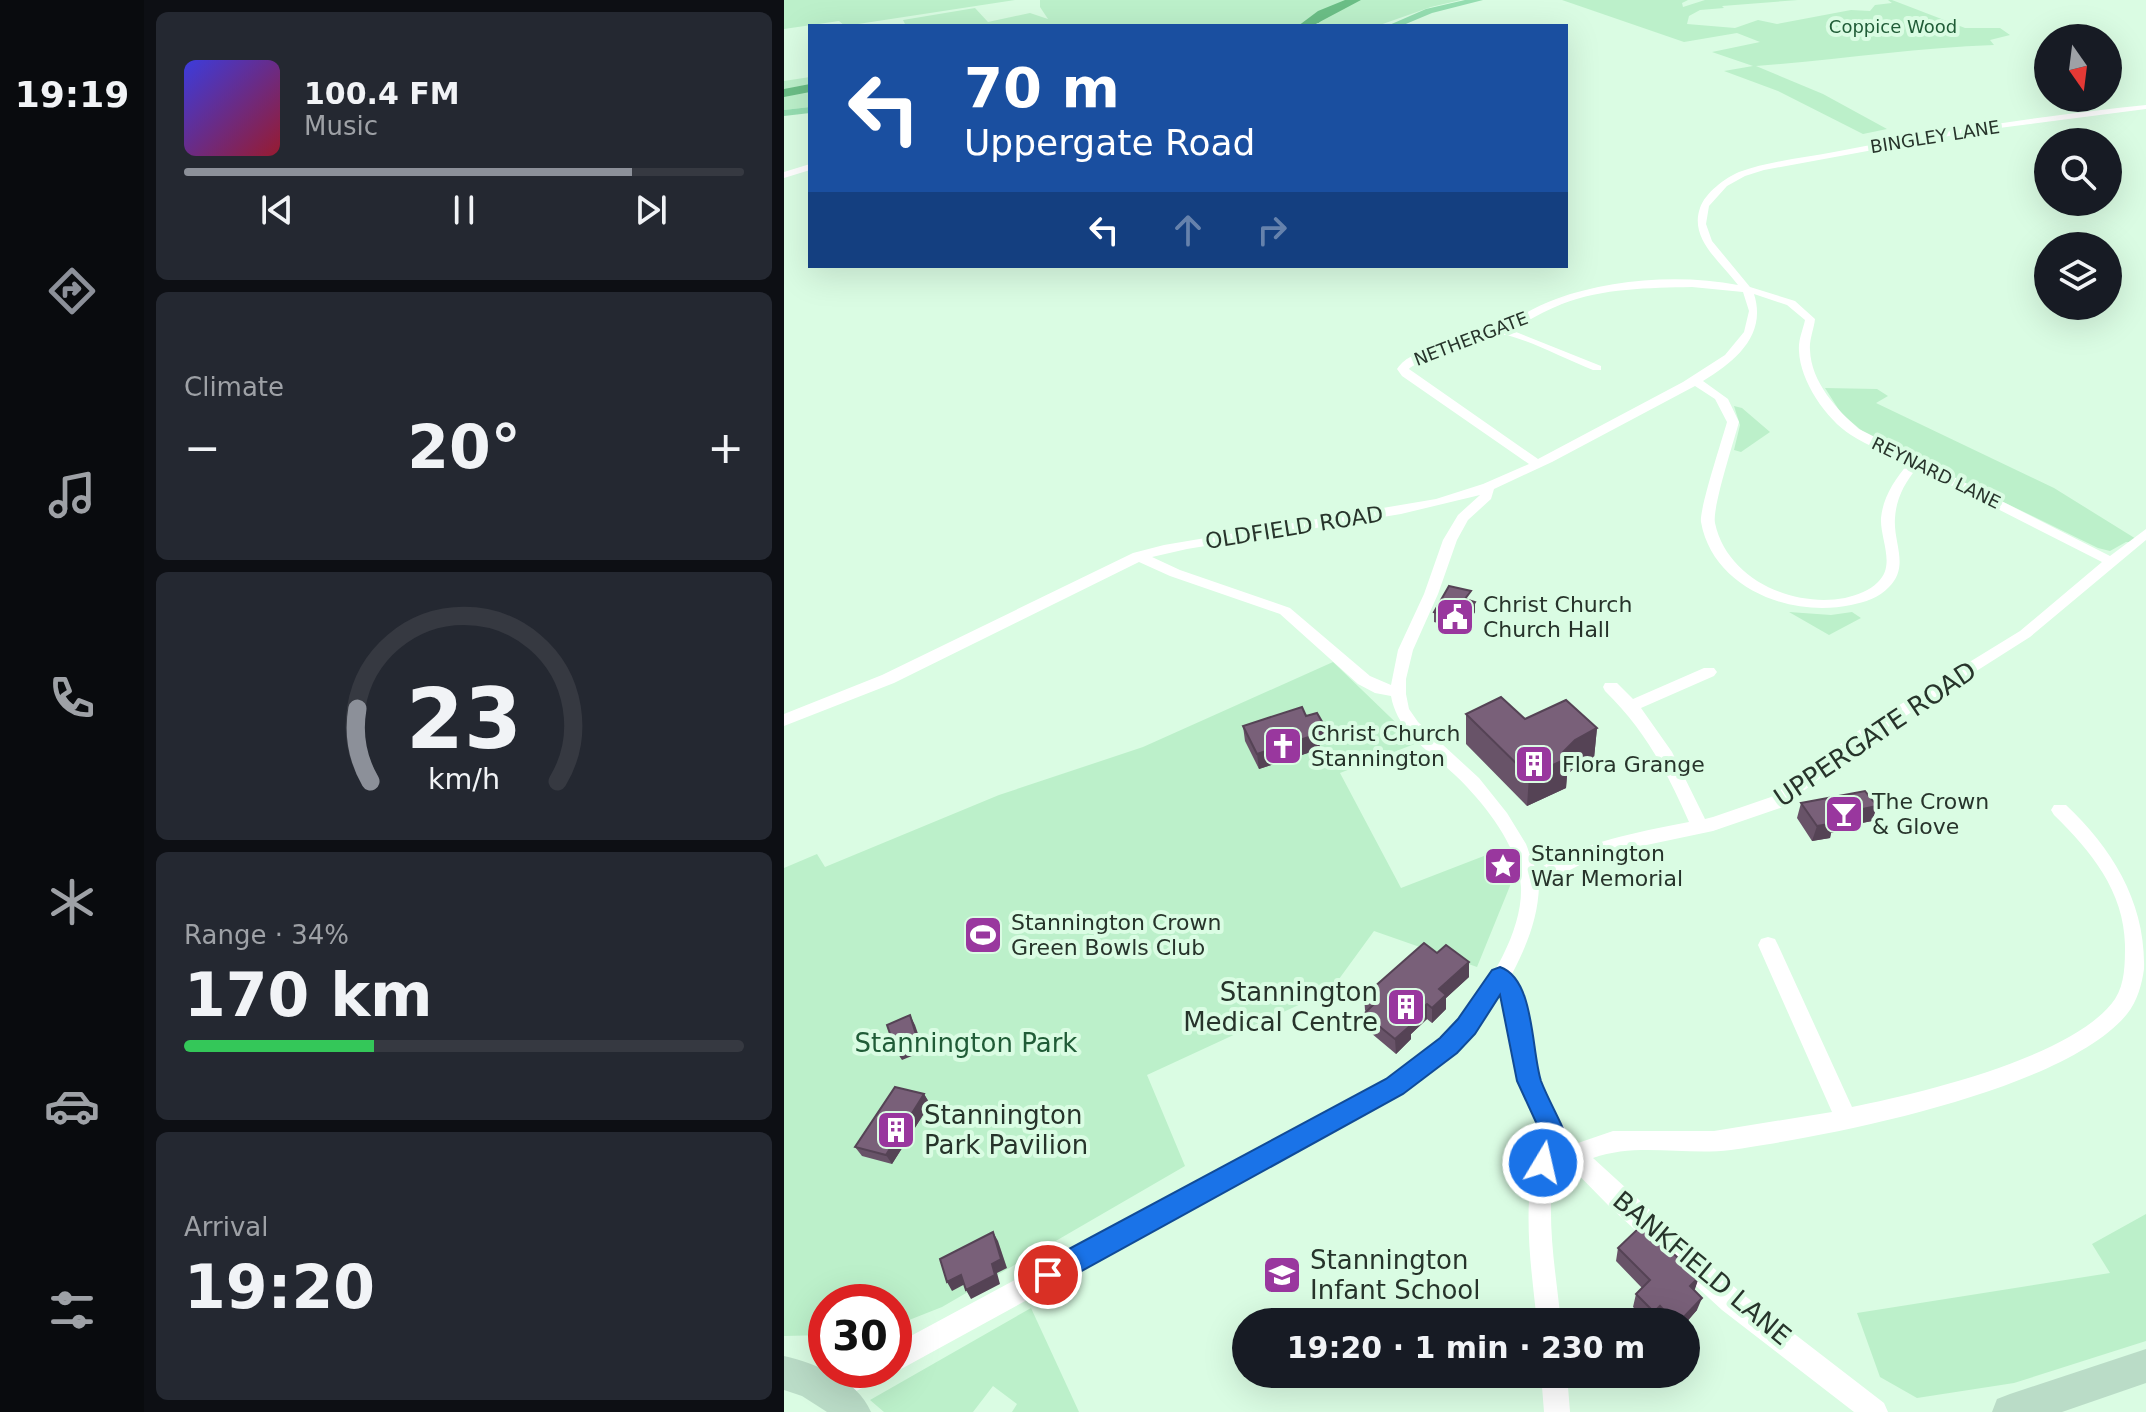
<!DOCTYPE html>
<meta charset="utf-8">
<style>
:root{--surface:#171b24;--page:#242831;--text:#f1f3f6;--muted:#9ea1a6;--line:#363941;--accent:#8c9099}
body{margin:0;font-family:"DejaVu Sans",sans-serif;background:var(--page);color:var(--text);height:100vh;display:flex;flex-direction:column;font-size:30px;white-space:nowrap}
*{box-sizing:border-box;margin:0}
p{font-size:26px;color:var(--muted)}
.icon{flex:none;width:44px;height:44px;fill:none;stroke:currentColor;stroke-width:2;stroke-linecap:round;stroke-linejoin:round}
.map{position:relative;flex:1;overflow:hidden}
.panel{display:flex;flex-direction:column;gap:12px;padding:12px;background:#0d0f14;width:640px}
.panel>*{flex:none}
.top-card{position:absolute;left:24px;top:24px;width:760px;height:244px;border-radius:0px;box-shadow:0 8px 32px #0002;background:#1a4fa0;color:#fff;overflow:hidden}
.needle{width:52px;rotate:166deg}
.controls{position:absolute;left:1250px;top:24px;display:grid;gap:16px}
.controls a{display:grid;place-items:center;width:88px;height:88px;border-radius:50%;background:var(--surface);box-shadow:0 8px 32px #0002;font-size:40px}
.speed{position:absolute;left:24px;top:1284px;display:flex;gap:16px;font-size:40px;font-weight:700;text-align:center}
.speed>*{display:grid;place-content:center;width:104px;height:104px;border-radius:50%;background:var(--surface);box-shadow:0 8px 32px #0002;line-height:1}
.speed .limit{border:12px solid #d22;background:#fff;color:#111}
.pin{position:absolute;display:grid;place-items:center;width:68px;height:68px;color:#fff;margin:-34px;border:4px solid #fff;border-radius:50%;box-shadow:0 2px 8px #0007}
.me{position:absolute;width:88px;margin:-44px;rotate:9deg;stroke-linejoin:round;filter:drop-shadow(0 0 6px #0008)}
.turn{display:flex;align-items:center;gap:28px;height:168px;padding:0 24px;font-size:36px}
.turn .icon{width:104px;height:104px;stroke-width:2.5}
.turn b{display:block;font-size:56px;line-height:68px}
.lanes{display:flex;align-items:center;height:76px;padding:0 24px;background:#0003;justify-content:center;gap:40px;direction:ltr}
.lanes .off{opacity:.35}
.big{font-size:60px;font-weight:700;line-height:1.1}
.panel .tile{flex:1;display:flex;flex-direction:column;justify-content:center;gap:12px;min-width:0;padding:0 28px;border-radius:12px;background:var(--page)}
.panel .dial{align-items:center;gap:0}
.dial svg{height:208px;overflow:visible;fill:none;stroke:var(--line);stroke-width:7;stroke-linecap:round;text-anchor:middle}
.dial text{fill:var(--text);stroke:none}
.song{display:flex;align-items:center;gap:24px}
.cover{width:96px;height:96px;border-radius:12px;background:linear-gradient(135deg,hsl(240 70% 55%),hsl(350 70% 35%))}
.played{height:8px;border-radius:4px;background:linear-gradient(90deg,var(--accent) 80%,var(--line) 80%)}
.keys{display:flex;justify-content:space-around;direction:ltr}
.heat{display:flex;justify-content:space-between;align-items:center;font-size:44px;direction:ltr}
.charge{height:12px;border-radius:6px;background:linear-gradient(90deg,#34c759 34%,var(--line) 0)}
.trip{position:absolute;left:448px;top:1308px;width:468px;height:80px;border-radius:40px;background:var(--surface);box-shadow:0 8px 32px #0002;font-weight:700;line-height:80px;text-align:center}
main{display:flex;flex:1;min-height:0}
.tabs{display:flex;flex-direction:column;width:144px;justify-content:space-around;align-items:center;background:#090b0e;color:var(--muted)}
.tabs .icon{width:56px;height:56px}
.tabs .active{color:var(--accent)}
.tabs b{font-size:36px;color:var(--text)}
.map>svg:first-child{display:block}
</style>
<main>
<nav class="tabs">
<b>19:19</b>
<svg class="icon active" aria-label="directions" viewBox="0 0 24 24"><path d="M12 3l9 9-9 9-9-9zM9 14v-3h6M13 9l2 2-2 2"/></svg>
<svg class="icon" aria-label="music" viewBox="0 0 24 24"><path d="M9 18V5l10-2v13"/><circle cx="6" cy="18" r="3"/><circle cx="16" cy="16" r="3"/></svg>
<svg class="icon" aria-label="phone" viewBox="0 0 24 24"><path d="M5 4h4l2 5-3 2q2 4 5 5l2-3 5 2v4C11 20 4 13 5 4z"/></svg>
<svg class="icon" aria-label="climate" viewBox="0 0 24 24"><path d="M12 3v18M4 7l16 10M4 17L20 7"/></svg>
<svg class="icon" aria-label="car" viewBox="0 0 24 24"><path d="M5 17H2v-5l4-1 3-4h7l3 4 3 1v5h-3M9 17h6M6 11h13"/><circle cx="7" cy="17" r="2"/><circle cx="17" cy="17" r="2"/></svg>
<svg class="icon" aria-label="filters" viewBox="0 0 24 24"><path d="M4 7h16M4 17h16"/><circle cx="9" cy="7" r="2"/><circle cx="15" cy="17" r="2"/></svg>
</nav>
<section class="panel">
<div class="tile">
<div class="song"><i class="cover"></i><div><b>100.4 FM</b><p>Music</p></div></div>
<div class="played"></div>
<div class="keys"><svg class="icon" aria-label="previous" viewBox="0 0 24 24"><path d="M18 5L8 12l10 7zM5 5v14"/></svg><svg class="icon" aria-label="pause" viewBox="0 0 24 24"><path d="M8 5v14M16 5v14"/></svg><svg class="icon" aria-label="next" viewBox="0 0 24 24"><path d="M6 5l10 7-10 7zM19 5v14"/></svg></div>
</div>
<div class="tile"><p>Climate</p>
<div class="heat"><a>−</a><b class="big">20°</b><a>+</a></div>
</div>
<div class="tile dial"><svg viewBox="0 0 100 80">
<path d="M14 69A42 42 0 1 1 86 69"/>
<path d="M14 69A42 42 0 0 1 9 41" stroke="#8c9099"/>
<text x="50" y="56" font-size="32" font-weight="700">23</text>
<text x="50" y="72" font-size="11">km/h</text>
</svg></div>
<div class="tile"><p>Range · 34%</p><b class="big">170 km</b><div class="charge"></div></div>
<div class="tile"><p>Arrival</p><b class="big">19:20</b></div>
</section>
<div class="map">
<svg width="1362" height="1412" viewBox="0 0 1362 1412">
<rect width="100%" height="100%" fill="#dafce3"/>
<path fill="#bcf0ca" d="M0,0H231L61,26L55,21L0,29Z
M256,0H677L647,7L593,26H122L119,20L191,8L204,22L246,13L264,19L256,7Z
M778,0H904L898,3L899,7L921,0H1014L938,6L940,8L916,10L905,16L903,24L951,28L974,20L993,24L1067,10L1086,11L1091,5L1108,3L1104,0H1108L1181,28H1216L1226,35L1206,40L1210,45C1130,48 1051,60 972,66L1039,94L1103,129L1079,134L994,91L940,71L969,66L928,52L976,42L953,33L900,42Z
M26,77V107L0,110V81Z
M1041,388L1093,389L1104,396L1092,403L1270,488L1357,542H1342L1326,551L1314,548L1084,436L1057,413Z
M950,406L958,408L986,432L957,452L950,450L956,425Z
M1005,612L1047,615L1068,612L1077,618L1045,635Z
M549,662L633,743L556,773L617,888L718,849L720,853L701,861L706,876L728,881L693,967L590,931L547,990L363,1075L401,1166L158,1307L110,1326V1302H42V1335L0,1336V868L33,854L41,867L215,795L359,747Z
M1362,1214V1341L1230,1383L1133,1398L1096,1377L1073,1313L1326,1273L1308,1244Z
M247,1308L295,1412H228L233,1404L209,1386L189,1412H100L86,1400Z"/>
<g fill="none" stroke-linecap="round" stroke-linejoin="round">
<path stroke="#6bbe86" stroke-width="2" d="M534,22L544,13L541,12"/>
<path fill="#6bbe86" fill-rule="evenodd" d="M561,0H577L528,26H514L534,11Z
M26,84V92L0,97V89Z"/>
<path fill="#fff" fill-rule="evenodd" d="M1362,105V109L1192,131L980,170L961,176L943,186L925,206L922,224L928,241L966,287L1011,301L1031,319C1030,329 1025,340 1026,350C1027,382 1053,410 1075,429L1326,556L1362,529V540L1246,637L1090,736L999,807L929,831L815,855L755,886C754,918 743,945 728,974C739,989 742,1010 746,1028C754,1072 761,1110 794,1143L829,1131H930L1048,1112L974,945L977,939L984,937L991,939L994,945L1068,1107C1136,1093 1291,1057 1331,999C1341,984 1341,963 1341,945C1340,891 1307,851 1270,815L1267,810L1270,805H1282C1328,848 1362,903 1360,969C1358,984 1353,1002 1343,1014C1280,1091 1046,1136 947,1150C901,1156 854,1142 809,1158L956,1292L1100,1403L1104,1412H1070L938,1310L824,1205L773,1153C760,1208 771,1266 777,1322H753C746,1258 736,1195 758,1133L734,1081L717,993C692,1036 658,1065 619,1094L119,1368L110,1372L106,1370H110V1345L603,1080C622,1067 641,1055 657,1040C693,1005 739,939 737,887C735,850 708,814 683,787C657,758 614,737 607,696L591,693L574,684L496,614L386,576L355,562L110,683L0,726V714L98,675L349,553L380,545L652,499L699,484L745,464L618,376L613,369C618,362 622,359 630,355C654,345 681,341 706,331C729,322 749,307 772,299C826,279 897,274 954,285C937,262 905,239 916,208C921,193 941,178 955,172C985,161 1019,158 1050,152C1153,131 1257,116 1362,105ZM908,287L959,292L965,311L960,332L941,355L899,382L754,459L625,369C632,360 713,333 723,335C752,343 781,359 809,370H817V366L727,330C744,321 760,311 778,304C819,288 865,288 908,287ZM970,294L1003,305L1021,320C1019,330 1014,340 1015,351C1016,381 1042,419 1067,435C1084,446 1105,454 1124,464C1111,479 1099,497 1097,518C1096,539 1112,565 1094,582C1085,591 1073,595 1061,598C1008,608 943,579 931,523C928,508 950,441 955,422L944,399L919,381C952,361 983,335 970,294ZM911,386L931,399L943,422C938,440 915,510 917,522C929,589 1008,618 1067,605C1081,602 1095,598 1105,587C1126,566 1109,543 1111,518C1112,499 1121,482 1133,468L1318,562L1236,631L1078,728L987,797L929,817L921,819L888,752L857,708L930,676L933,672L930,668H920L849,699L833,683H821L819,687L821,691C861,730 883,772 905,822C849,833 803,841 752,870L742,844L723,813L695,778L634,722L625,709L622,694V679L629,650L654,594L673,540L684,520L707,499L710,489L768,462ZM696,495L674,515L659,540L640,594L614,650L607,685L586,676L506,608L396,570L368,557L403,549L617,514Z
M26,164V170L0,178V172Z
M61,1370H101L97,1379L47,1403L38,1399L34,1390L38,1381Z
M757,1374H783L786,1412H760Z"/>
<path fill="#badcc7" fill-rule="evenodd" d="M1362,1349V1383L1278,1412H1208L1213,1399L1226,1394Z
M0,1356C33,1364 73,1379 87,1412H43L18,1396L0,1390Z"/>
<path fill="#95deb1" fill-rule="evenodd" d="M681,0H699L648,13L617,26H603L642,9Z
M26,107V113L0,116V110Z"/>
</g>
<path fill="#685368" d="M687,601L691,602V612L680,630L650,622V612Z
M682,714L741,719L813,728L810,758L788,770L783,775L782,788L743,806L682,744Z
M522,716L542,740L535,742L536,749L475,769L461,741L459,726Z
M1017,803L1093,806L1088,821L1068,825L1067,830L1047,833L1046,838L1028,841L1013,818Z
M685,977L662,998V1009L648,1023L643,1019L627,1034V1039L612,1054L581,1028L580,1014L582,1012L581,1010L580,996Z
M140,1094L146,1104L108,1164L78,1156L71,1147Z
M834,1248L915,1277L910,1290L913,1310L902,1322H876L873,1319L870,1322H864L849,1307L852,1294L858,1288L832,1261Z"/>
<path fill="#554355" d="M691,602V612L680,630V620Z
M540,725L542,740L535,742L536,749L475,769L473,754Z
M813,728L810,758L788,770L783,775L782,788L743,806L745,776L779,752L791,740Z
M1093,806L1088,821L1068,825L1067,830L1047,833L1046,838L1028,841L1033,826L1069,811Z
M685,962V977L662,998V1009L648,1023V1008L655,989Z
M643,1004V1019L627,1034V1039L612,1054L611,1039L623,1022Z
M126,1015L131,1025L140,1051L118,1060L112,1051Z
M140,1094L146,1104L108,1164L102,1155Z
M209,1232L214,1241L223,1268L213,1273L216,1284L187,1299L182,1290L208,1264Z
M177,1275L183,1283L168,1291L163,1282Z
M915,1277L911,1289L902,1299L906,1286Z
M918,1298L913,1310L902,1323L895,1322Z
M876,1306L873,1319L870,1322H868L870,1312Z"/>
<path fill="#796079" stroke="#554355" stroke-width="2" d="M665,586L687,591L681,599L691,602L680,620L650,612Z
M717,697L741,719L782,700L813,728L791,740L779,752L784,758L745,776L682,714Z
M518,707L522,716L533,713L540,725L531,728L534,734L473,754L459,726Z
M1081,791L1093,806L1069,811L1071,815L1048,819L1051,823L1033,826L1017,803Z
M640,943L653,953L662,945L685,962L655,989L662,995L648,1008L643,1004L623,1022L627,1025L611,1039L580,1014L590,1004L580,996Z
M126,1015L134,1041L112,1051L103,1025Z
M111,1087L140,1094L102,1155L71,1147Z
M858,1225L915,1277L906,1286L918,1298L895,1322H891L876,1306L870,1312L852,1294L866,1280L834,1248Z
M209,1232L217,1259L208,1264L211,1275L182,1290L177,1275L163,1282L156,1259Z"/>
<path fill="#1a73e8" stroke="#114b97" stroke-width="2" d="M716,967C751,979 747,1050 757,1081C764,1099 774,1116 781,1133L768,1172L759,1176L750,1172L746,1163L757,1133L733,1081L716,995L691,1034L673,1053L619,1094L274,1284L264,1288L255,1284L251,1275L255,1265L602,1079L656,1038L674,1019L708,970Z"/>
<defs>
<g id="civic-square" transform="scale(2)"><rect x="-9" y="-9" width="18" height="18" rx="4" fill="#99379e" stroke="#dafce3"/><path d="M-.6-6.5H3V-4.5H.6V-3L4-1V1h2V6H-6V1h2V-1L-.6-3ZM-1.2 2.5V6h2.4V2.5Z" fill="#fff"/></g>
<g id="church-square" transform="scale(2)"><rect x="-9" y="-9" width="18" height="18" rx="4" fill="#99379e" stroke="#dafce3"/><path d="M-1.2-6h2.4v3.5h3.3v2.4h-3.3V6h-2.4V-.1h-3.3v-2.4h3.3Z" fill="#fff"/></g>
<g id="building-square" transform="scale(2)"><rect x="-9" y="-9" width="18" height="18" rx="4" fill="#99379e" stroke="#dafce3"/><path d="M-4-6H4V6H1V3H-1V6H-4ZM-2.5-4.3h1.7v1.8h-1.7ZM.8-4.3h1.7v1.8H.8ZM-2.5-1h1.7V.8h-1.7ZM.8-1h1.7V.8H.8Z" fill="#fff"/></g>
<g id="bar-square" transform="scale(2)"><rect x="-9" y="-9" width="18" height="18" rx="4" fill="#99379e" stroke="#dafce3"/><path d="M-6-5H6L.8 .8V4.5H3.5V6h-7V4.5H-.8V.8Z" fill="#fff"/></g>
<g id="sight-square" transform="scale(2)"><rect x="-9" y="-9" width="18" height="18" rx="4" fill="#99379e" stroke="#dafce3"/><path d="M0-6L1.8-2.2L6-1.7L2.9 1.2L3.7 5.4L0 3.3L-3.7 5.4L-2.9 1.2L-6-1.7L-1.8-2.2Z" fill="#fff"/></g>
<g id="stadium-square" transform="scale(2)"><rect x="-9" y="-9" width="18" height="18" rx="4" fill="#99379e" stroke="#dafce3"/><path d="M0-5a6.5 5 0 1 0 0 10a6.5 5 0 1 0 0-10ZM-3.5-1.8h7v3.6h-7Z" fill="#fff"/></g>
<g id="school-square" transform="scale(2)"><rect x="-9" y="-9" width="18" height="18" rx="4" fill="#99379e" stroke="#dafce3"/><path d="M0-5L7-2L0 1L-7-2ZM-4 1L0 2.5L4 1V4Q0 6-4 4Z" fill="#fff"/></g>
</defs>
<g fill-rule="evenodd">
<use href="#civic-square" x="671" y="617"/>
<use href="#church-square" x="499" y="746"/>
<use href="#building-square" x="750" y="764"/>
<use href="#bar-square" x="1060" y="814"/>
<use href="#sight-square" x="719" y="866"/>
<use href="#stadium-square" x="199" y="935"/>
<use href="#building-square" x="622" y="1007"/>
<use href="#building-square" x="112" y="1130"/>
<use href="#school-square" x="498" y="1275"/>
</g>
<g text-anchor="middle" stroke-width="8" stroke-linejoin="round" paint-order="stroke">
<g font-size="18" fill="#205c37" stroke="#dafce3">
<text x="1109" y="33">Coppice Wood</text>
</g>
<g font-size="18" fill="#27342b" stroke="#dafce3">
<text transform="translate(1151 137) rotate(-9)" y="6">BINGLEY LANE</text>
<text transform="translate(687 339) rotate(-21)" y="6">NETHERGATE</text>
<text transform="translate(1152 473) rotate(26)" y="6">REYNARD LANE</text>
</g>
<g font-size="22" fill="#27342b" stroke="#dafce3">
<text transform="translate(510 527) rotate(-9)" y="8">OLDFIELD ROAD</text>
</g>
<g font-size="22" fill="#27342b" stroke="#dafce3" text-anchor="start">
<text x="699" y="612">Christ Church<tspan x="699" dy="25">Church Hall</tspan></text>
<text x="527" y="741">Christ Church<tspan x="527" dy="25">Stannington</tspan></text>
<text x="778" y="772">Flora Grange</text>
<text x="1088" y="809">The Crown<tspan x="1088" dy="25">&amp; Glove</tspan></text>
<text x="747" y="861">Stannington<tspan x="747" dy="25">War Memorial</tspan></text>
<text x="227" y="930">Stannington Crown<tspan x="227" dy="25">Green Bowls Club</tspan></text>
</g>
<g font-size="26" fill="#27342b" stroke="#dafce3">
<text transform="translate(1091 734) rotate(-34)" y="9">UPPERGATE ROAD</text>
<text transform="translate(918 1268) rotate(40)" y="9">BANKFIELD LANE</text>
</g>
<g font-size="26" fill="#27342b" stroke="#dafce3" text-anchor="start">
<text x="594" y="1001" text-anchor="end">Stannington<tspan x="594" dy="30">Medical Centre</tspan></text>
<text x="140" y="1124">Stannington<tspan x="140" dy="30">Park Pavilion</tspan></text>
<text x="526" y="1269">Stannington<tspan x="526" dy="30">Infant School</tspan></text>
</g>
<g font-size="26" fill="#205c37" stroke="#dafce3">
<text x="182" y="1052">Stannington Park</text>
</g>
</g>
</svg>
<div class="controls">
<a><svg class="needle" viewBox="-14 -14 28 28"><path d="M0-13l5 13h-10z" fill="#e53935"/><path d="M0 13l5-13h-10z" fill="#9ea1a6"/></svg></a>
<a><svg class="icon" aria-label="search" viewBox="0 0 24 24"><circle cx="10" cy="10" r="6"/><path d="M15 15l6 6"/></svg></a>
<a><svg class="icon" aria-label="layers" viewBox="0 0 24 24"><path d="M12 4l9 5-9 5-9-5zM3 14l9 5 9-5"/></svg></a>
</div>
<div class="speed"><div class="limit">30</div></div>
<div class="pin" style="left:264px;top:1275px;background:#d93025"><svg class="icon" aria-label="arrive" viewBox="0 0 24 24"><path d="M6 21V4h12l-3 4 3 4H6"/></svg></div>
<svg class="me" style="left:759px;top:1163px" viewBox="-20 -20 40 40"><circle r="17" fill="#1a73e8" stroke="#fff" stroke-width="3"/><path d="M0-11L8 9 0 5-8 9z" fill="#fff"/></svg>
<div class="trip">19:20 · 1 min · 230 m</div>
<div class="top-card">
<div class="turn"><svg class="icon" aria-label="left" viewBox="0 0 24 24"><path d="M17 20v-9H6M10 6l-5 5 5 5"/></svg><div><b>70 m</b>Uppergate Road</div></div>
<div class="lanes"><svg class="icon" aria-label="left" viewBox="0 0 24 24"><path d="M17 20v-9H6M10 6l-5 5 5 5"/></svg><svg class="icon off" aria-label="ahead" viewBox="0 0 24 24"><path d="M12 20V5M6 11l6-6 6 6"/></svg><svg class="icon off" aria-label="right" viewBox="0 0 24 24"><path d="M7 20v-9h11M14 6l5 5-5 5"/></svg></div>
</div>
</div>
</main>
